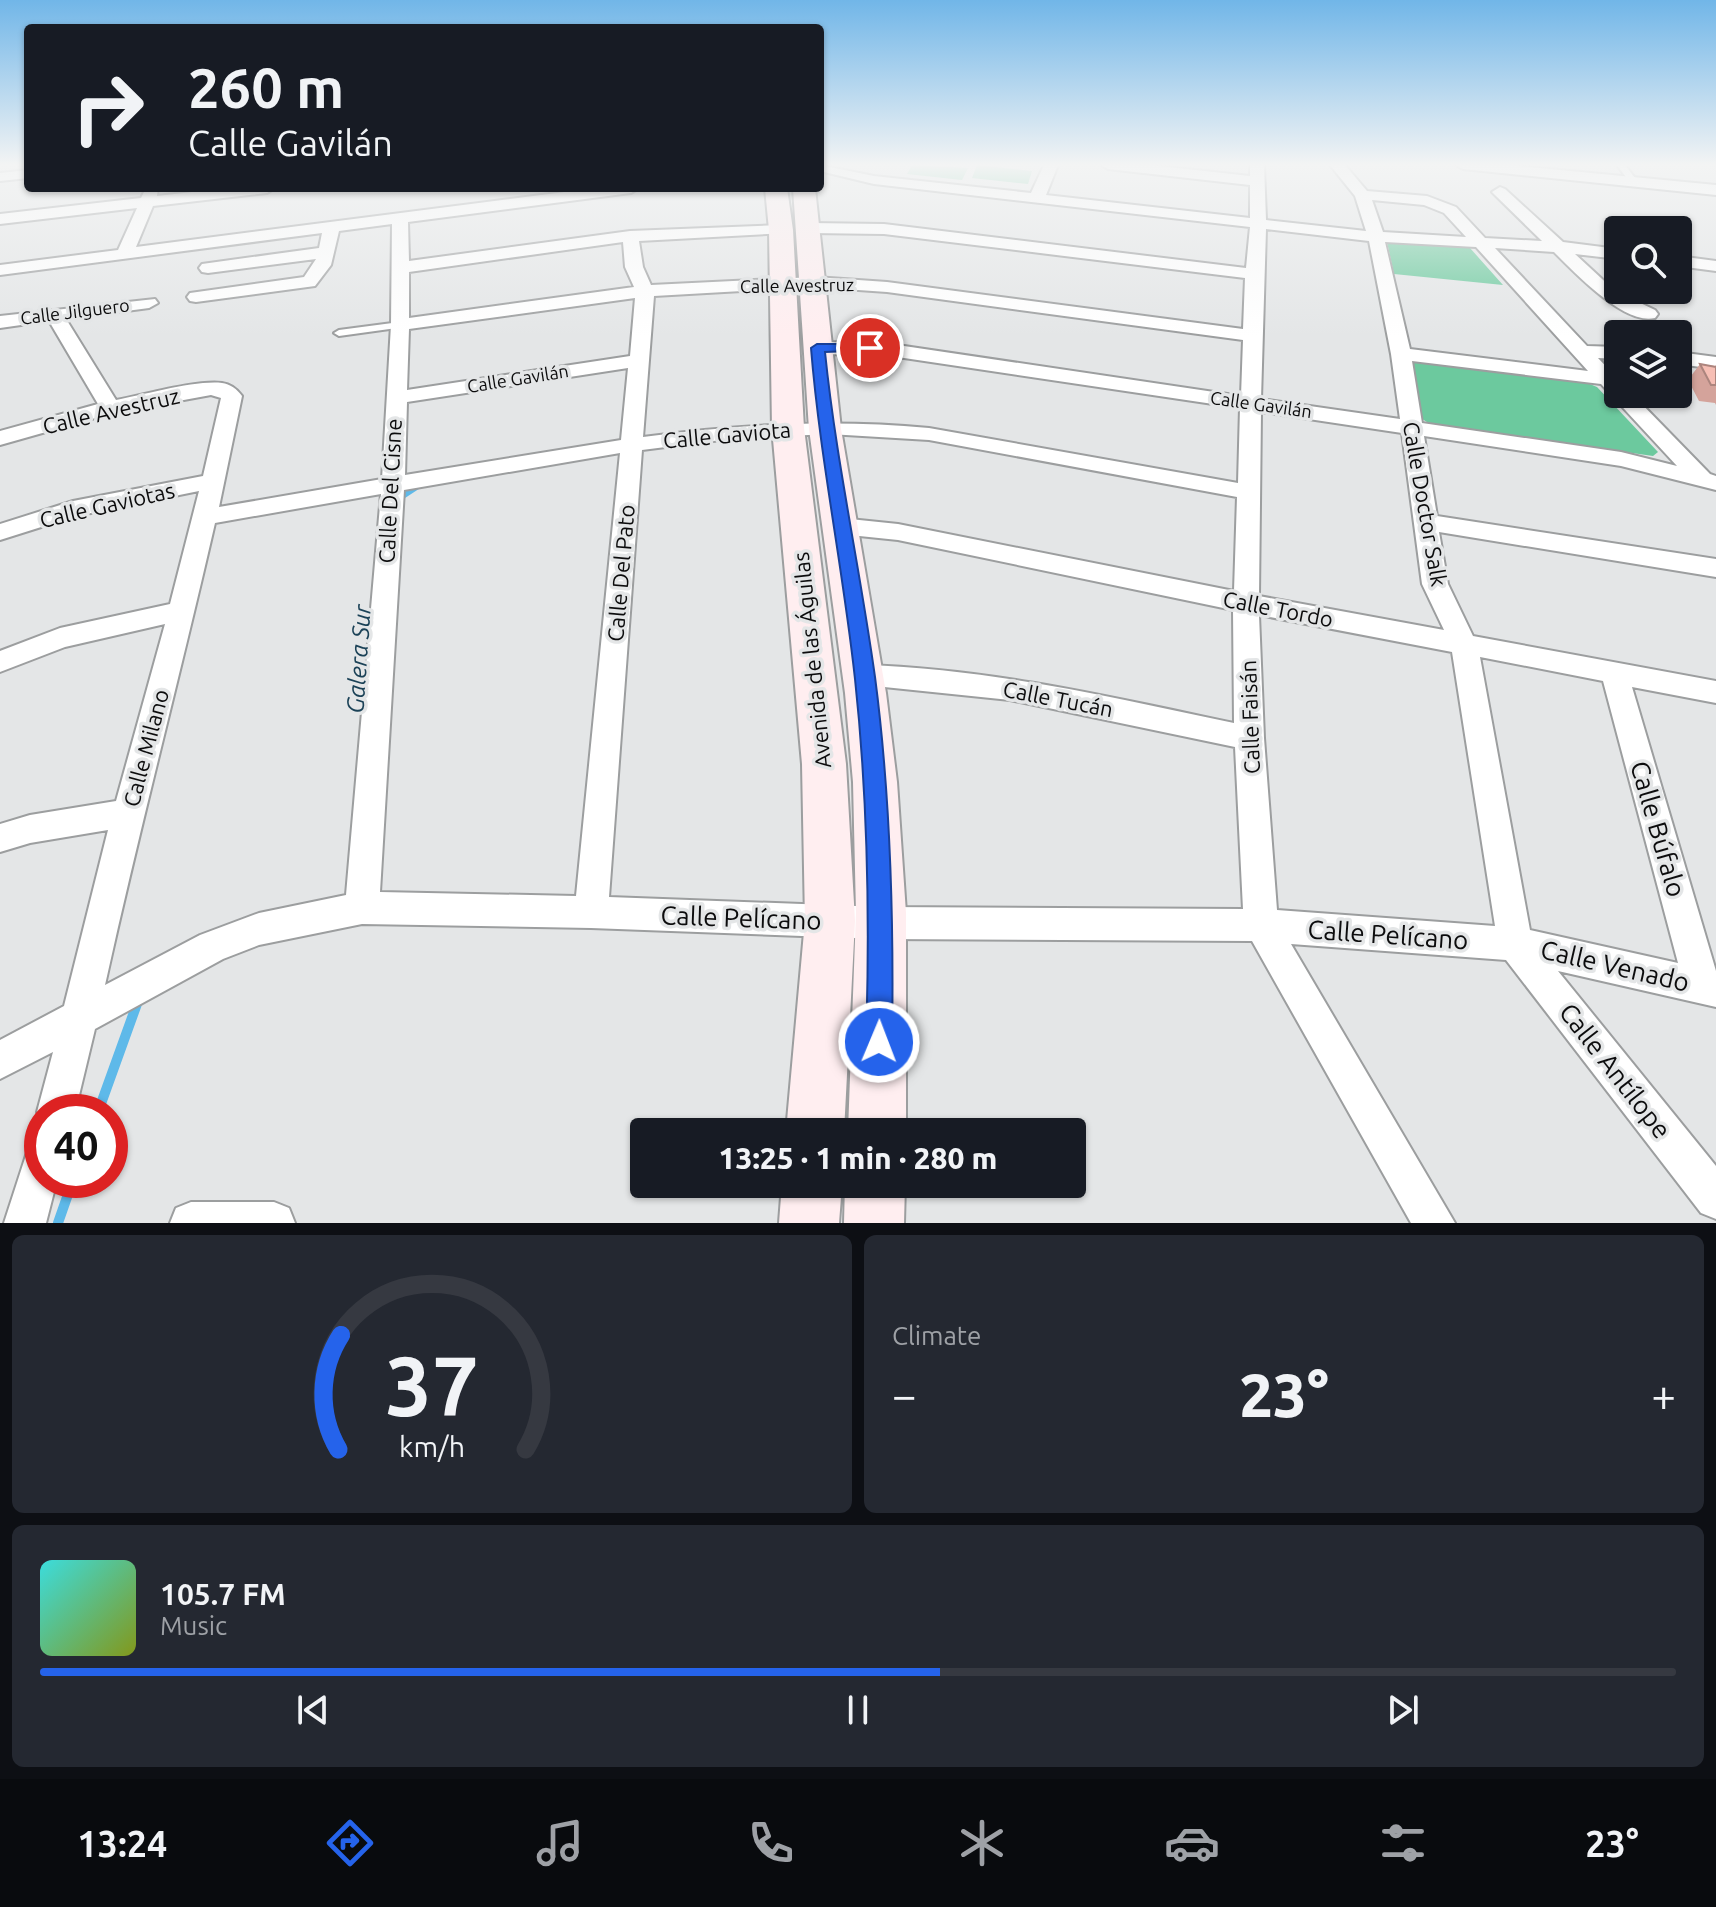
<!DOCTYPE html>
<meta charset="utf-8">
<style>
:root{--surface:#171b24;--page:#242831;--text:#f1f3f6;--muted:#9ea1a6;--line:#363941;--accent:#2563eb}
body{margin:0;font-family:Ubuntu,sans-serif;background:var(--page);color:var(--text);height:100vh;display:flex;flex-direction:column;font-size:30px;white-space:nowrap}
*{box-sizing:border-box;margin:0}
p{font-size:26px;color:var(--muted)}
.icon{flex:none;width:44px;height:44px;fill:none;stroke:currentColor;stroke-width:2;stroke-linecap:round;stroke-linejoin:round}
.map{position:relative;height:1223px;overflow:hidden}
.drawer{display:flex;flex-direction:column;gap:12px;padding:12px;background:#0d0f14;flex:1}
.drawer>*{flex:none}
.top-card{position:absolute;left:24px;top:24px;width:800px;height:168px;border-radius:8px;box-shadow:0 2px 6px #0004;background:#171b24;color:var(--text);overflow:hidden}
.tools{position:absolute;left:1604px;top:216px;display:grid;gap:16px}
.tools a{display:grid;place-items:center;width:88px;height:88px;border-radius:8px;background:var(--surface);box-shadow:0 2px 6px #0004;font-size:40px}
.speed{position:absolute;left:24px;top:1094px;display:flex;gap:16px;font-size:40px;font-weight:700;text-align:center}
.speed>*{display:grid;place-content:center;width:104px;height:104px;border-radius:50%;background:var(--surface);box-shadow:0 2px 6px #0004;line-height:1}
.speed .limit{border:12px solid #d22;background:#fff;color:#111}
.pin{position:absolute;display:grid;place-items:center;width:68px;height:68px;color:#fff;margin:-34px;border:4px solid #fff;border-radius:50%;box-shadow:0 2px 8px #0007}
.me{position:absolute;width:88px;margin:-44px;rotate:1deg;stroke-linejoin:round;filter:drop-shadow(0 0 6px #0008)}
.turn{display:flex;align-items:center;gap:28px;height:168px;padding:0 32px;font-size:36px}
.turn .icon{width:104px;height:104px;stroke-width:2.5}
.turn b{display:block;font-size:56px;line-height:68px}
.big{font-size:60px;font-weight:800;line-height:1.1}
.drawer .card{flex:1;display:flex;flex-direction:column;justify-content:center;gap:12px;min-width:0;padding:0 28px;border-radius:12px;background:var(--page)}
.drawer .dial{align-items:center;gap:0}
.dial svg{height:208px;overflow:visible;fill:none;stroke:var(--line);stroke-width:7;stroke-linecap:round;text-anchor:middle}
.dial text{fill:var(--text);stroke:none}
.song{display:flex;align-items:center;gap:24px}
.cover{width:96px;height:96px;border-radius:12px;background:linear-gradient(135deg,hsl(180 70% 55%),hsl(70 70% 35%))}
.played{height:8px;border-radius:4px;background:linear-gradient(90deg,var(--accent) 55%,var(--line) 55%)}
.keys{display:flex;justify-content:space-around;direction:ltr}
.heat{display:flex;justify-content:space-between;align-items:center;font-size:44px;direction:ltr}
.drawer .tiles{flex:1;display:grid;gap:12px;grid-template-columns:1fr 1fr}
.card:last-child{grid-column:span 2}
.trip{position:absolute;left:630px;top:1118px;width:456px;height:80px;border-radius:8px;background:var(--surface);box-shadow:0 2px 6px #0004;font-weight:800;line-height:80px;text-align:center}
.dock{display:flex;height:128px;justify-content:space-around;align-items:center;background:#090b0e;color:var(--muted)}
.dock .icon{width:56px;height:56px}
.dock .current{color:var(--accent)}
.dock b{font-size:36px;color:var(--text)}
.map>svg:first-child{display:block}
</style>
<div class="map">
<svg width="1716" height="1223" viewBox="0 0 1716 1223">
<rect width="100%" height="100%" fill="#e4e6e7"/>
<path fill="#6cc99e" d="M912,165L968,168L962,180L907,174Z
M977,165L1032,171L1028,184L972,178Z
M1387,242L1470,248L1503,285L1394,274Z
M1414,360L1585,382L1597,387L1658,452L1653,456L1430,424L1419,417L1408,361Z"/>
<g fill="none" stroke-linecap="round" stroke-linejoin="round">
<path stroke="#5eb9e9" stroke-width="6" d="M398,499L421,484"/>
<path stroke="#5eb9e9" stroke-width="10" d="M98,1112L138,1001
M58,1223L73,1180"/>
<g stroke="#9c9e9f" stroke-width="4">
<path id="lane" d="M1617,165H1625L1638,182L1637,184H1631Z
M400,322L405,325L404,327L339,336L334,333L339,330Z"/>
</g>
<g stroke="#9c9e9f" stroke-width="4">
<path id="street" d="M820,165L874,176L1031,193L1044,165H1058L1046,195L1250,218V185L1108,169L1101,165H1150L1250,176V165H1264L1266,220L1366,231L1355,196L1330,165H1345L1367,191L1427,196L1456,207L1485,238L1542,241L1495,195L1492,192L1500,187L1505,189L1563,242L1618,249V259L1575,254L1615,291L1655,310L1658,314L1655,318C1625,326 1574,272 1554,252L1495,248L1587,346L1618,347V359L1598,358L1618,379V394H1632L1710,474L1716,476V490L1621,466L1424,436L1437,516L1716,559V577L1439,532L1448,584L1473,636L1716,681V703L1632,687L1716,971V1007L1558,971L1716,1166V1219L1701,1213L1506,960L1291,944L1455,1223H1411L1252,941L882,939L591,928L362,924L259,945L223,959L95,1029L75,1112H42V1125L37,1112L53,1052L0,1079V1040L64,1006L108,830L30,843L0,852V824L30,815L116,801L165,624L65,647L0,672V651L60,628L170,604L199,491L76,516L0,540V524L73,501L203,476L221,398L211,395L113,413L0,445V431L98,404L49,321L0,328V316L155,299L158,303L149,308L66,319L116,400C144,395 195,380 222,383C230,384 237,389 242,396L219,507L382,479L391,325L392,224L339,231L331,265L315,286L196,302L190,301L187,297L190,293L304,277L316,259L208,273L202,272L199,268L202,264L319,248L322,233L0,275V265L118,250L137,208L0,224V214L141,198L146,188H158L157,196L228,188H275L267,193L153,206L136,247L596,188H639L631,193L408,222L409,261L630,231L781,225L789,230L787,233L639,241L643,267L651,285L815,277L887,282L1243,329L1245,278L884,234L810,233L802,228L810,223L884,224L1246,268L1250,227L874,184L820,171ZM1372,200L1424,205L1444,213L1466,237L1383,232ZM1266,229L1369,241L1391,354L1400,419L1261,399ZM623,242L625,267L634,287L409,318V272ZM1385,242L1476,247L1588,371L1410,349ZM815,287L887,292L1243,340L1241,396L884,343L817,342L807,348L817,354L884,355L1240,408L1238,483L929,428C833,419 739,424 643,437L654,296ZM635,298L630,356L407,390L409,329ZM1412,361L1601,384L1677,466L1621,452L1422,423ZM628,368L621,440L405,475L407,402ZM1261,412L1402,433L1422,584L1444,630L1259,596ZM829,434L929,440L1237,497L1234,591L898,524L840,518L832,520L828,526L832,532L840,534L898,540L1233,610L1234,723C1111,697 991,669 865,665L855,668L851,676L855,684L1010,700L1235,747L1243,909L882,907L609,897L642,450L729,439ZM620,453L576,896L380,892L404,490ZM381,494L346,895L259,913L200,935L105,985C139,830 180,676 215,523ZM1259,615L1452,652L1495,926L1277,910L1264,738ZM1480,657L1603,681L1678,963L1530,930Z
M1456,165H1509L1716,185V195L1463,169Z
M28,170V178L0,181V173Z
M1678,256L1716,261V271L1678,266Z
M1678,352L1716,357V369L1678,364Z
M42,1143V1180H57L46,1223H4L28,1149Z
M191,1202H274L289,1208L295,1223H170L176,1208Z"/>
</g>
<g stroke="#9c9e9f" stroke-width="4">
<path id="secondary" d="M765,188H787L793,230L804,428L846,764L855,921L844,1132H786L805,921L802,764L772,428L769,230Z
M793,188H815L841,429L886,693L897,782L906,913V1132H848L856,913L853,782L845,693L809,429Z
M782,1184H842L839,1223H779Z
M845,1184H905L904,1223H844Z"/>
</g>
<use href="#lane" fill="#fff" fill-rule="evenodd"/>
<use href="#street" fill="#fff" fill-rule="evenodd"/>
<use href="#secondary" fill="#ffeef0" fill-rule="evenodd"/>
</g>
<path fill="#d4a39b" d="M1700,364L1715,366L1716,365V405L1715,403L1699,401L1688,380Z"/>
<path fill="#f6beb4" stroke="#ac857e" stroke-width="2" d="M1700,364L1716,367V385H1711Z"/>
<linearGradient id="sky" x2="0" y2="1"><stop stop-color="#71b6e8"/><stop offset="0.49" stop-color="#f3f4f4"/><stop offset="1" stop-color="#f3f4f4" stop-opacity="0"/></linearGradient>
<rect width="1716" height="336" fill="url(#sky)"/>
<path fill="#2563eb" stroke="#184099" stroke-width="2" d="M870,344L877,348L875,350L825,352C836,461 860,568 875,677C891,799 894,920 892,1042L888,1051L879,1055L870,1051L866,1042C870,920 868,800 855,679C843,568 820,459 811,348L817,344Z"/>
<g text-anchor="middle" stroke-width="7" stroke-linejoin="round" paint-order="stroke">
<g font-size="18" fill="#0c0c0d" stroke="#e4e6e7">
<text transform="translate(797 286) rotate(-1)" y="6">Calle Avestruz</text>
<text transform="translate(75 312) rotate(-7)" y="6">Calle Jilguero</text>
<text transform="translate(518 379) rotate(-9)" y="6">Calle Gavilán</text>
<text transform="translate(1261 405) rotate(8)" y="6">Calle Gavilán</text>
</g>
<g font-size="22" fill="#0c0c0d" stroke="#e4e6e7">
<text transform="translate(111 411) rotate(-13)" y="8">Calle Avestruz</text>
<text transform="translate(727 435) rotate(-5)" y="8">Calle Gaviota</text>
<text transform="translate(390 491) rotate(-87)" y="8">Calle Del Cisne</text>
<text transform="translate(1425 504) rotate(80)" y="8">Calle Doctor Salk</text>
<text transform="translate(107 505) rotate(-13)" y="8">Calle Gaviotas</text>
<text transform="translate(621 573) rotate(-85)" y="8">Calle Del Pato</text>
<text transform="translate(1278 609) rotate(11)" y="8">Calle Tordo</text>
<text transform="translate(812 660) rotate(-96)" y="8">Avenida de las Águilas</text>
<text transform="translate(1058 699) rotate(11)" y="8">Calle Tucán</text>
<text transform="translate(1250 717) rotate(-92)" y="8">Calle Faisán</text>
<text transform="translate(146 748) rotate(-75)" y="8">Calle Milano</text>
</g>
<g font-size="24" font-style="italic" fill="#1b4257" stroke="#e4e6e7">
<text transform="translate(359 659) rotate(-86)" y="8">Galera Sur</text>
</g>
<g font-size="26" fill="#0c0c0d" stroke="#e4e6e7">
<text transform="translate(1658 829) rotate(74)" y="9">Calle Búfalo</text>
<text transform="translate(741 918) rotate(2)" y="9">Calle Pelícano</text>
<text transform="translate(1388 935) rotate(4)" y="9">Calle Pelícano</text>
<text transform="translate(1615 966) rotate(13)" y="9">Calle Venado</text>
<text transform="translate(1615 1071) rotate(52)" y="9">Calle Antílope</text>
</g>
</g>
</svg>
<div class="tools">
<a><svg class="icon" aria-label="search" viewBox="0 0 24 24"><circle cx="10" cy="10" r="6"/><path d="M15 15l6 6"/></svg></a>
<a><svg class="icon" aria-label="layers" viewBox="0 0 24 24"><path d="M12 4l9 5-9 5-9-5zM3 14l9 5 9-5"/></svg></a>
</div>
<div class="speed"><div class="limit">40</div></div>
<div class="pin" style="left:870px;top:348px;background:#d93025"><svg class="icon" aria-label="arrive" viewBox="0 0 24 24"><path d="M6 21V4h12l-3 4 3 4H6"/></svg></div>
<svg class="me" style="left:879px;top:1042px" viewBox="-20 -20 40 40"><circle r="17" fill="#2563eb" stroke="#fff" stroke-width="3"/><path d="M0-11L8 9 0 5-8 9z" fill="#fff"/></svg>
<div class="trip">13:25 · 1 min · 280 m</div>
<div class="top-card">
<div class="turn"><svg class="icon" aria-label="right" viewBox="0 0 24 24"><path d="M7 20v-9h11M14 6l5 5-5 5"/></svg><div><b>260 m</b>Calle Gavilán</div></div>
</div>
</div>
<section class="drawer">
<div class="tiles">
<div class="card dial"><svg viewBox="0 0 100 80">
<path d="M14 69A42 42 0 1 1 86 69"/>
<path d="M14 69A42 42 0 0 1 15 25" stroke="#2563eb"/>
<text x="50" y="56" font-size="32" font-weight="700">37</text>
<text x="50" y="72" font-size="11">km/h</text>
</svg></div>
<div class="card"><p>Climate</p>
<div class="heat"><a>−</a><b class="big">23°</b><a>+</a></div>
</div>
<div class="card">
<div class="song"><i class="cover"></i><div><b>105.7 FM</b><p>Music</p></div></div>
<div class="played"></div>
<div class="keys"><svg class="icon" aria-label="previous" viewBox="0 0 24 24"><path d="M18 5L8 12l10 7zM5 5v14"/></svg><svg class="icon" aria-label="pause" viewBox="0 0 24 24"><path d="M8 5v14M16 5v14"/></svg><svg class="icon" aria-label="next" viewBox="0 0 24 24"><path d="M6 5l10 7-10 7zM19 5v14"/></svg></div>
</div>
</div>
</section>
<nav class="dock">
<b>13:24</b>
<svg class="icon current" aria-label="directions" viewBox="0 0 24 24"><path d="M12 3l9 9-9 9-9-9zM9 14v-3h6M13 9l2 2-2 2"/></svg>
<svg class="icon" aria-label="music" viewBox="0 0 24 24"><path d="M9 18V5l10-2v13"/><circle cx="6" cy="18" r="3"/><circle cx="16" cy="16" r="3"/></svg>
<svg class="icon" aria-label="phone" viewBox="0 0 24 24"><path d="M5 4h4l2 5-3 2q2 4 5 5l2-3 5 2v4C11 20 4 13 5 4z"/></svg>
<svg class="icon" aria-label="climate" viewBox="0 0 24 24"><path d="M12 3v18M4 7l16 10M4 17L20 7"/></svg>
<svg class="icon" aria-label="car" viewBox="0 0 24 24"><path d="M5 17H2v-5l4-1 3-4h7l3 4 3 1v5h-3M9 17h6M6 11h13"/><circle cx="7" cy="17" r="2"/><circle cx="17" cy="17" r="2"/></svg>
<svg class="icon" aria-label="filters" viewBox="0 0 24 24"><path d="M4 7h16M4 17h16"/><circle cx="9" cy="7" r="2"/><circle cx="15" cy="17" r="2"/></svg>
<b>23°</b>
</nav>
